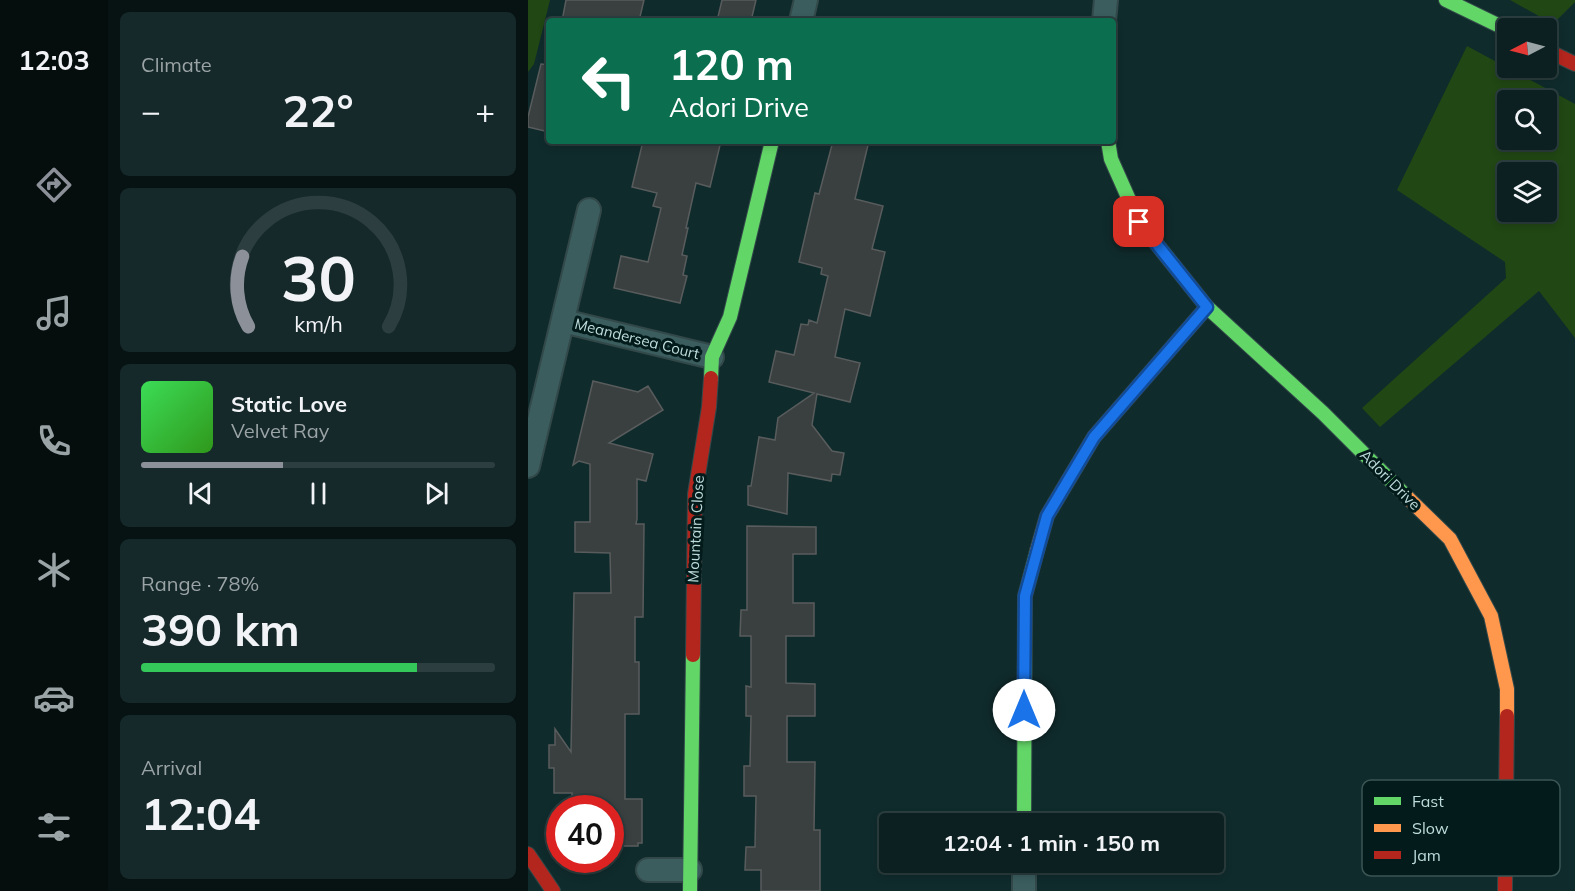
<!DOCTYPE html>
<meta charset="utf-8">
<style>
:root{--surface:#0c2021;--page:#15282a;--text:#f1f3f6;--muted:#9aa3a5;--line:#2c3e3f;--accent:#8c9099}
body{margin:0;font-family:Mulish,sans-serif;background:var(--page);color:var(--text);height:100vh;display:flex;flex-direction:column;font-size:22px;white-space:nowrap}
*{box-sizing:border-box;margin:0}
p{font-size:20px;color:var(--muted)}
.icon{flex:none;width:33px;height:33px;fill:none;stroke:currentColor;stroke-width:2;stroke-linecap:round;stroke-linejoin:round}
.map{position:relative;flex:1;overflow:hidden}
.side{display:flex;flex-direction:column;gap:12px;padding:12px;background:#071212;width:420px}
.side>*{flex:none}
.hud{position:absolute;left:18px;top:18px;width:570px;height:126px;border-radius:6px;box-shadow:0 3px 9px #0003,0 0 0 2px var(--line);background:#0b6e4f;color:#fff;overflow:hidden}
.needle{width:39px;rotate:264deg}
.tools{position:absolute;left:969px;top:18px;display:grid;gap:12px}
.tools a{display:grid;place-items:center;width:60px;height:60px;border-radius:6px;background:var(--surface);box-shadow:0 3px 9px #0003,0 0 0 2px var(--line);font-size:30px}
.speed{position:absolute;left:18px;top:795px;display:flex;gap:12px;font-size:30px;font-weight:700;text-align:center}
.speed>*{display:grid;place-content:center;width:78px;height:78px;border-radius:50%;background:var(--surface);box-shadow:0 3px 9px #0003,0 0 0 2px var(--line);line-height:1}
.speed .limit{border:9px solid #d22;background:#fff;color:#111}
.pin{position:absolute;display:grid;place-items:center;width:51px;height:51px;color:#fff;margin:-26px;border-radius:12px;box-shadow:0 3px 9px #0006}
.me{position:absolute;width:66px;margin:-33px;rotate:0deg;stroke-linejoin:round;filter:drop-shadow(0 0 4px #0008)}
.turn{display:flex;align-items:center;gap:21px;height:126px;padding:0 24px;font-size:27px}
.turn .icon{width:78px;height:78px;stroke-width:2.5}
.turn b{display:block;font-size:42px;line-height:51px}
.big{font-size:45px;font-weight:700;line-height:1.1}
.side .widget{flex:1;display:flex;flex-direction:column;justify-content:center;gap:9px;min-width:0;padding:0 21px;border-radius:9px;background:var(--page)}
.side .dial{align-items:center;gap:0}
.dial svg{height:156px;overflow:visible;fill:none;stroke:var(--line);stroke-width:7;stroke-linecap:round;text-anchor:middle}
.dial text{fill:var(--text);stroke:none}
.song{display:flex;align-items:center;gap:18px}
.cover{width:72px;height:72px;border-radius:9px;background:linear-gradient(135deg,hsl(130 70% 55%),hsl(110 70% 35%))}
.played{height:6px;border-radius:3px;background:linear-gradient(90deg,var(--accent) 40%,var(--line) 40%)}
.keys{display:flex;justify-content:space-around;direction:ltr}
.heat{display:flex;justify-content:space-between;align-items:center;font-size:33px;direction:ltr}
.charge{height:9px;border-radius:4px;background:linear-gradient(90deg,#34c759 78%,var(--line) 0)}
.trip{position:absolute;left:351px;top:813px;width:345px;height:60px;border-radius:6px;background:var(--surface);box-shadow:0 3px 9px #0003,0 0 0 2px var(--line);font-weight:700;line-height:60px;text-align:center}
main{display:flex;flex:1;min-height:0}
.tab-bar{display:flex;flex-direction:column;width:108px;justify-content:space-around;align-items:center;background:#050d0d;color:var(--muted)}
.tab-bar .icon{width:42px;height:42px}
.tab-bar .on{color:var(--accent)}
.tab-bar b{font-size:27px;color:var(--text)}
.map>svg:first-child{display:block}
</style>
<main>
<nav class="tab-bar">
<b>12:03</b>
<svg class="icon on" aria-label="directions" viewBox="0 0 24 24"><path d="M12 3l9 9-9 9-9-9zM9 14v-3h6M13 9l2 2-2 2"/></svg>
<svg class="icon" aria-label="music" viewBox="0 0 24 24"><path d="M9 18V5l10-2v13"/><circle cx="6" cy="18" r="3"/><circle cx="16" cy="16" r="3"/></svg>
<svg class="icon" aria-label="phone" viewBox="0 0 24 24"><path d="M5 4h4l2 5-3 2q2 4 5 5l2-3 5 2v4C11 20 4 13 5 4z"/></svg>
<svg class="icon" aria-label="climate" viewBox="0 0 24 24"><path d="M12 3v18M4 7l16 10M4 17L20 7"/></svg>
<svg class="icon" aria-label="car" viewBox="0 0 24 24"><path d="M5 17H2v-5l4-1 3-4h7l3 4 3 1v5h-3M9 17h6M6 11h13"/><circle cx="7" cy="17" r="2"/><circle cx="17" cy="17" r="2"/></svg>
<svg class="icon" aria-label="filters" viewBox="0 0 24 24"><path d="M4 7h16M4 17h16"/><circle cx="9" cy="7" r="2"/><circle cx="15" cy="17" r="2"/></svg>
</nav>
<section class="side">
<div class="widget"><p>Climate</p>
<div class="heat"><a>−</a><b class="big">22°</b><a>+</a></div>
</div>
<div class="widget dial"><svg viewBox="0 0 100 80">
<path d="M14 69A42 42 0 1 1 86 69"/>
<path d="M14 69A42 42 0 0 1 11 33" stroke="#8c9099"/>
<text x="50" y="56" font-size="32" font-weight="700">30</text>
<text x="50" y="72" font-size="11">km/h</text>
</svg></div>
<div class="widget">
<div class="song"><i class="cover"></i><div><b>Static Love</b><p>Velvet Ray</p></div></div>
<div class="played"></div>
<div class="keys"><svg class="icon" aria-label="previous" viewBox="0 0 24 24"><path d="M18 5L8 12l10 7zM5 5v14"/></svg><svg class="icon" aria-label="pause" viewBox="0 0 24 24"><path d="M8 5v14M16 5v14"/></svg><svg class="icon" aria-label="next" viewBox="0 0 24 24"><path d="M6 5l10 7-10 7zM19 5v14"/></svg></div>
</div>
<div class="widget"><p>Range · 78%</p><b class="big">390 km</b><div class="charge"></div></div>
<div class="widget"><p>Arrival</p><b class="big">12:04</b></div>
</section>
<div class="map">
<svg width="1047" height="891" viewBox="0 0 1047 891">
<rect width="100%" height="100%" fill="#102b2c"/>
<path fill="#214714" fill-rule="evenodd" d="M0,0H22L6,64L0,72Z
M982,0H1047V2L1025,24Z
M939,46L1047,104V338L1011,291L852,427L834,408L978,278L977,262L869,190ZM980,100H1018V140H980ZM980,172H1018V212H980Z"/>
<path fill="#3a3f40" stroke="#595c5c" stroke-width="1.5" d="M38,0H116L111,21H34Z
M194,0H228L223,21H189Z
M13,64L21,65V132L0,127V117Z
M115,141H193L182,187L168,183L158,228H160L154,255L159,256L155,275L159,276L152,303L86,288L93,256L120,262L133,208L125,206L129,193L104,187Z
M305,141H341L327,199L355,206L344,249L357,252L342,316L317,309L307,357L332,363L322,402L289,394L284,425L304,451L316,453L312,475L304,474L303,481L260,473L259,514L220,505V486H223L231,437L247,440L250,418L286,393L241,382L248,351L266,355L273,324L280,325L281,320L289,323L300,276L293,274L294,268L271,262L287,193L291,194Z
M65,381L110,392L120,386L135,410L81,443L125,454L118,481L109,479V519L108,524H116L115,617H107V662H111V714H97V799H114V843H110V846H82V808H44V793H26V768H21V745H27V729L43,752L46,593H83L82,553L47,552V522H62V464L51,461L45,465Z
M219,526L288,527V554H265V603H286V636H258V683L287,684V716H259V762H287L286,830H292V891H233V870H217L218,847H227L228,796H216V766H222L223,716H218V686L223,687V636H212L213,610H219Z"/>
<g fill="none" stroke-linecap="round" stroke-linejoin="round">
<g stroke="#324849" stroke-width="26">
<path id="street" d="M273,21L278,0
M576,21L578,0
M35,321L184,357
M0,466L61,210
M854,855H978
M120,870H162
M496,891V862"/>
</g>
<g stroke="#324849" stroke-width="16">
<path id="fast" d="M918,0L980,30
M580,141L583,159L611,222L679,307L795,413L879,497
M183,378L184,357L202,317L244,141
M496,824L497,596L509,551
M162,891L165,655"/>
</g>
<g stroke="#324849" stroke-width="16">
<path id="slow" d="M879,497L922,539L963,616L979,689V716
M509,551L519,516L566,437L679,307"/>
</g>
<g stroke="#324849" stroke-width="16">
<path id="jam" d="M1018,50L1047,64
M165,655L167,494L181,407L183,378
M0,854L25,891
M977,891L979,716"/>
</g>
<use href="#street" stroke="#3b5d5e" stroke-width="22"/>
<use href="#fast" stroke="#63d668" stroke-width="14"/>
<use href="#slow" stroke="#ff974d" stroke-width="14"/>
<use href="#jam" stroke="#b3261e" stroke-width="14"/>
</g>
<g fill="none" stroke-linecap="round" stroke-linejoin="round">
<g stroke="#114b97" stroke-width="15">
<path id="route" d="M496,710L497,596L519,516L566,437L679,307L611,222"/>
</g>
<use href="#route" stroke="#1a73e8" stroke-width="10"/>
</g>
<g text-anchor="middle" stroke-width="6" stroke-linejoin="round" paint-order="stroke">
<g font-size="15" fill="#bedbdb" stroke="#031b1b">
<text transform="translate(109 339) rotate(14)" y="5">Meandersea Court</text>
<text transform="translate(862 480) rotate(45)" y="5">Adori Drive</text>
<text transform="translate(168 529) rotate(-87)" y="5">Mountain Close</text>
</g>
</g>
<rect x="834" y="780" width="198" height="96" rx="9" fill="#031b1b" stroke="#3b5555" stroke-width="1.5"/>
<rect x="846" y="797" width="27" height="8" fill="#63d668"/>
<rect x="846" y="824" width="27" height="8" fill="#ff974d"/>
<rect x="846" y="851" width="27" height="8" fill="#b3261e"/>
<g font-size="16" fill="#bedbdb">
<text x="884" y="807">Fast</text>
<text x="884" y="834">Slow</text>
<text x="884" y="861">Jam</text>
</g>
</svg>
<div class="tools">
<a><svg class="needle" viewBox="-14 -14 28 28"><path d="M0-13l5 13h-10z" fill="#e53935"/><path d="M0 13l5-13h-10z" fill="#9aa3a5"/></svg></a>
<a><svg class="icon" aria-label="search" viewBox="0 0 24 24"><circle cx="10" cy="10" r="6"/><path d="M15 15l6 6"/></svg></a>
<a><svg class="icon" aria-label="layers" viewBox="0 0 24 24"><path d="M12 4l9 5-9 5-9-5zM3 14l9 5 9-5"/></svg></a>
</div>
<div class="speed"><div class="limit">40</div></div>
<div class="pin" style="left:611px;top:222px;background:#d93025"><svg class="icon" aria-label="arrive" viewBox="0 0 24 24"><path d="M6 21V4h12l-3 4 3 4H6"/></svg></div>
<svg class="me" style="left:496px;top:710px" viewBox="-20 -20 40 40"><circle r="19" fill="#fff"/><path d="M0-13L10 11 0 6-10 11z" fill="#1a73e8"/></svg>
<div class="trip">12:04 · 1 min · 150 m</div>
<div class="hud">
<div class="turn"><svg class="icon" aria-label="left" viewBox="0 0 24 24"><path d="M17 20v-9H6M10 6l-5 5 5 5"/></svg><div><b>120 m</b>Adori Drive</div></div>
</div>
</div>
</main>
